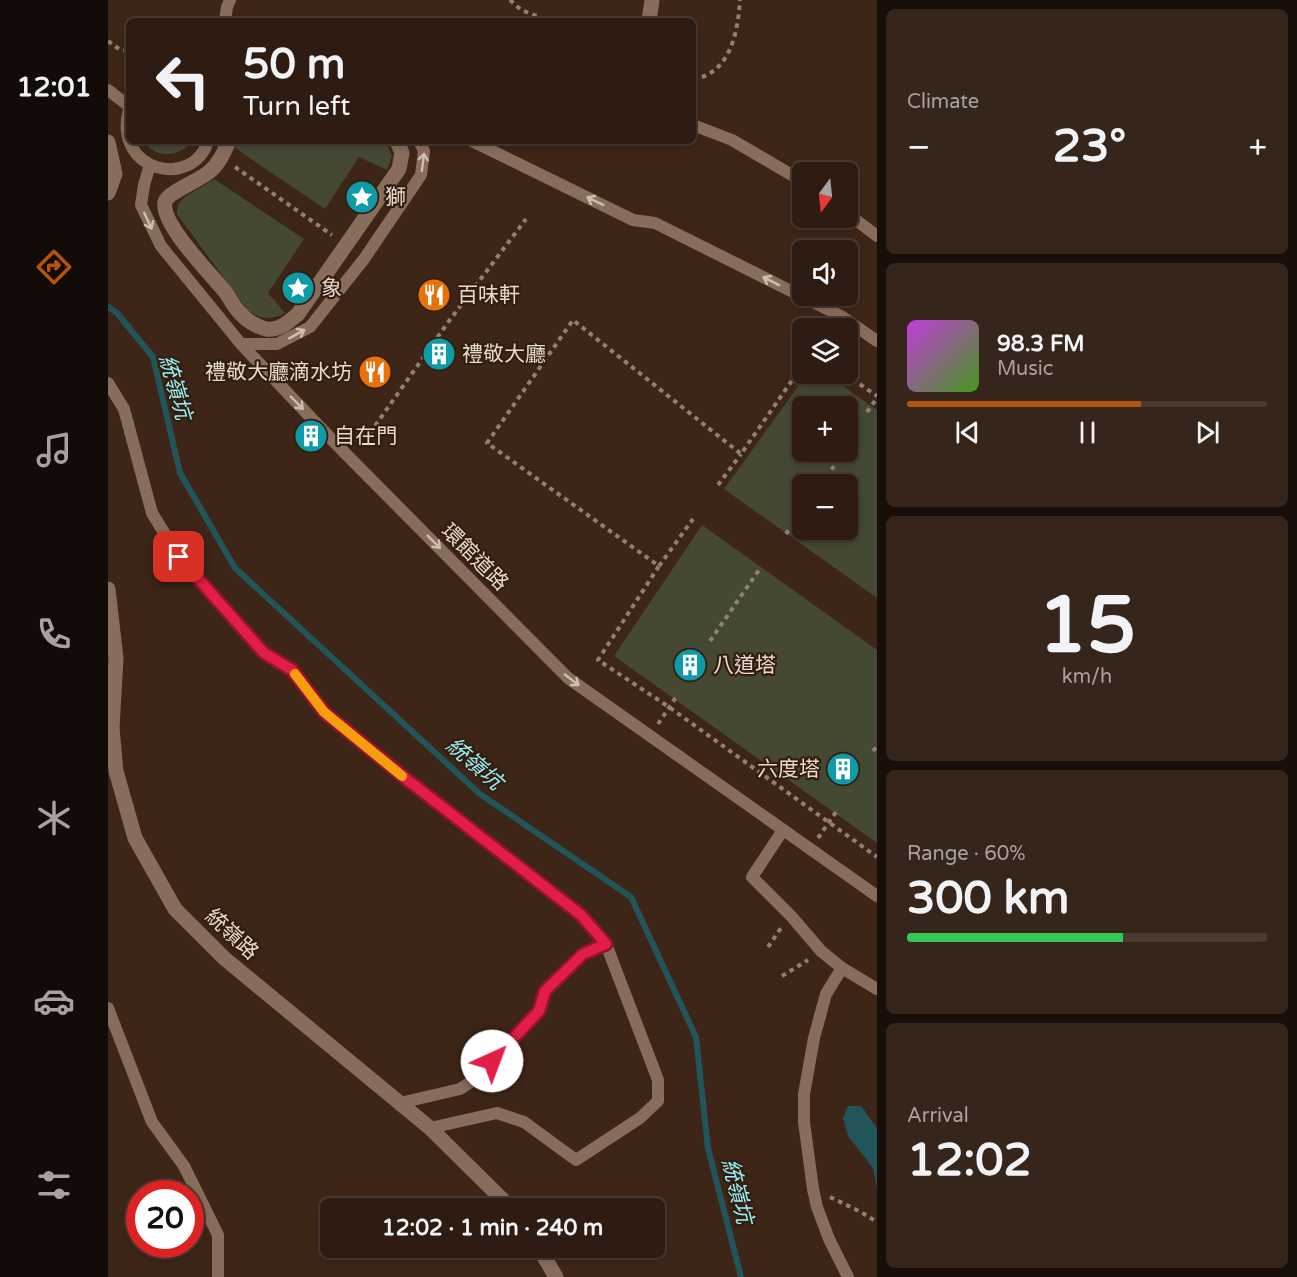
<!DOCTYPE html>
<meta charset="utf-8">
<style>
:root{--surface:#2e1c12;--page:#36251b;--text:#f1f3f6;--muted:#a7a19f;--line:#493a32;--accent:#b45309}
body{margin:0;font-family:"Varela Round","Noto Sans TC",sans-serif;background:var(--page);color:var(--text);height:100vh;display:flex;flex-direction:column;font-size:22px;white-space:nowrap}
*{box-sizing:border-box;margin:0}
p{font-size:20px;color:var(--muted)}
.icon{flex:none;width:33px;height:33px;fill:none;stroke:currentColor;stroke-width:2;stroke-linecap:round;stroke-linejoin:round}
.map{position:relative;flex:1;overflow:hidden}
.panel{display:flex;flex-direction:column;gap:9px;padding:9px;background:#190f0a;width:420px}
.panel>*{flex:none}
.banner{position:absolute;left:18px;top:18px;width:570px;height:126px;border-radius:9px;box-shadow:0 3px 9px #0003,0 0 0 2px var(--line);background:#2e1c12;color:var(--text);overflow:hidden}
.needle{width:39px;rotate:195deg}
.fabs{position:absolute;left:684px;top:162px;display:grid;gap:12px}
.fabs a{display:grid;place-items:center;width:66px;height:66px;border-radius:9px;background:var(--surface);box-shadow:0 3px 9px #0003,0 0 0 2px var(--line);font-size:30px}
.speed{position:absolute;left:18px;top:1180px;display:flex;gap:12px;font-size:30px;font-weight:700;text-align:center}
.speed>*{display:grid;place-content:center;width:78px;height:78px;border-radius:50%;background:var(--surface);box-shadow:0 3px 9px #0003,0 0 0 2px var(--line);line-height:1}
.speed .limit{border:9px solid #d22;background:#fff;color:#111}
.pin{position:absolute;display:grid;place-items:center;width:51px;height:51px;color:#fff;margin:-26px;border-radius:12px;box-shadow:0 3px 9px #0006}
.me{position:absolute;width:66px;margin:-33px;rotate:43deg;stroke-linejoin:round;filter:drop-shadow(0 0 4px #0008)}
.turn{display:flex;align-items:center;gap:21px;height:126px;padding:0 18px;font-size:27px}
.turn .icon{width:78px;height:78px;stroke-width:2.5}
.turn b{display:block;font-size:42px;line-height:51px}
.big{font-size:45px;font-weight:700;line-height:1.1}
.panel .card{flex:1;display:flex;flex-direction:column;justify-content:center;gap:9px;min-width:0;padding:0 21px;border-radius:9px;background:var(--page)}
.panel .dial{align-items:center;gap:0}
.dial b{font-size:78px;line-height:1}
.song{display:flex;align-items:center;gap:18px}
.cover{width:72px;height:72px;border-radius:9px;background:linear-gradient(135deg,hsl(290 70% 55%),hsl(100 70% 35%))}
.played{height:6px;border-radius:3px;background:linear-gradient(90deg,var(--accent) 65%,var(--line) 65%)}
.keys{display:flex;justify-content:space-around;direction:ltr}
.heat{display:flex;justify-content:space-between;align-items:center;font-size:33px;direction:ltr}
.charge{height:9px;border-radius:4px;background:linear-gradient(90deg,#34c759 60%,var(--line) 0)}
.trip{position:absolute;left:212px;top:1198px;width:345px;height:60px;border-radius:9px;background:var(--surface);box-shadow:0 3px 9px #0003,0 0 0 2px var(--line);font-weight:700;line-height:60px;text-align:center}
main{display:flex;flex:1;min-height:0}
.dock{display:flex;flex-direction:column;width:108px;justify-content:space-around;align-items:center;background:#120b07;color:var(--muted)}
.dock .icon{width:42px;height:42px}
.dock .on{color:var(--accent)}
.dock b{font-size:27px;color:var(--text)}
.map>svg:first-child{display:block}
</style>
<main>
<nav class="dock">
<b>12:01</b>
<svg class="icon on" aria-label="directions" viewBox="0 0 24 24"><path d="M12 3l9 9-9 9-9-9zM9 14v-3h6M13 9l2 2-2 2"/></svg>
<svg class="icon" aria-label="music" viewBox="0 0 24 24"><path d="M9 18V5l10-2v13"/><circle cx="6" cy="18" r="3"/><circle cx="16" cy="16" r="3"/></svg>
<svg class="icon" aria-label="phone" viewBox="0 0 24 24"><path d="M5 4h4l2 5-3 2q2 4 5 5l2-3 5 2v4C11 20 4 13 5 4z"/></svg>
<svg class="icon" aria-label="climate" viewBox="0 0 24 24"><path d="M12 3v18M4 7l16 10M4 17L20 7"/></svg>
<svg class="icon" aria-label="car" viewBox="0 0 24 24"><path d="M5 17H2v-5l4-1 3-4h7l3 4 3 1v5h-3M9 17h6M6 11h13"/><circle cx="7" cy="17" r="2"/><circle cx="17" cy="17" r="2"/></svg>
<svg class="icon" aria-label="filters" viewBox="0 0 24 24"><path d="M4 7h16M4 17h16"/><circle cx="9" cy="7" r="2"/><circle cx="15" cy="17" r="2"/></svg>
</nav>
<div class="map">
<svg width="769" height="1277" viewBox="0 0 769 1277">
<rect width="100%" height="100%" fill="#3d2618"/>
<path fill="#454833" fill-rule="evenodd" d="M35,141H85C71,157 49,160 35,141Z
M130,141H277L284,156L279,170L251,157L217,209L127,148Z
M106,179L196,239L160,293L177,313C163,321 153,319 140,311L69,214L70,204L77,197Z
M699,374H718L769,410V598L616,489ZM740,406V452H694V406ZM740,484V530H694V484Z
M594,525L769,650V843L506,656Z"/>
<path fill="#225559" d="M740,1106H753L769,1128V1189L765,1168L740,1136L735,1118Z"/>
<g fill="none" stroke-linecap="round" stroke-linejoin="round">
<path stroke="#225559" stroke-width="6" d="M0,307L9,313L45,357L72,473L127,568L372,794L523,897L588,1037L600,1148L633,1277"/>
<path stroke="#938074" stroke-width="4" stroke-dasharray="4.5 4.5" stroke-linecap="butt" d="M402,0L413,10L442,21
M0,41L11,49L21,51
M585,79C623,74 630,30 632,0
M127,167L224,235
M694,366L633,454L465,320L379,443L551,566L490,660L561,707L769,857
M737,374L769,396
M759,412L769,398
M262,433L341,321L418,219
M713,484L726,466
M610,485L633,454
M678,534L694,511
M551,566L585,519
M602,641L653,567
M550,724L570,694
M765,751L769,746
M710,838L730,809
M660,947L673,928
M674,976L700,960
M722,1197L753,1212L769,1222"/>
<path stroke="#886d5c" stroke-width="12" d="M117,21L119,7L122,0
M0,90L21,106
M21,109C4,172 85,190 100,141
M585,125L624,140L694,181
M364,141L525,220L547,223L733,316L769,341
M42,165L36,185L33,205L53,246L133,344L228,444L460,678L769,896
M740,214L769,236
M133,344H169L202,327L256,259L313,175L316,151L311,141
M0,383L16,409L44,513L71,557L156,653L184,670L216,712L297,779L473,915L498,944L550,1080V1101L532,1118L468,1160L416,1122L389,1113L322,1128
M675,830L644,877L684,917L713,951L734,968L769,989
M734,968L718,994L706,1038L696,1094V1122L705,1189L709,1207L721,1239L740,1277
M0,1008L44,1122L76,1166L110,1235V1277
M292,1103L352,1089L369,1078L431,1011L437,991L475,954L498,944"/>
<path stroke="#886d5c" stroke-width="15" d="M541,21L544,0
M121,141C116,152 111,164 101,172C92,180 59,193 57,202C52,224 105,276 118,293C123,300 127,309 134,315C139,321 150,327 158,329C171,331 181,322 190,314L291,169L294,153L289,141
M0,142L7,174L0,193
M0,589L8,658L4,728L8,771L27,838L67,909L116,958L322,1128L404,1209
M431,1248L448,1277"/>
</g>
<defs><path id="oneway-shaft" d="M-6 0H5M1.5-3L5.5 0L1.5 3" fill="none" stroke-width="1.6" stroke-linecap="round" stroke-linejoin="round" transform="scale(1.5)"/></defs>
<g stroke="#d0beb2">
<use href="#oneway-shaft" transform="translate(315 162) rotate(-83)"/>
<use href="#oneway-shaft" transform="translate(487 201) rotate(-154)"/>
<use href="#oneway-shaft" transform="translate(40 221) rotate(65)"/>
<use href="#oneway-shaft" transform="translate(663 281) rotate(-153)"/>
<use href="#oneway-shaft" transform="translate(189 334) rotate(-29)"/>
<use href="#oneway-shaft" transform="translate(189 403) rotate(46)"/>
<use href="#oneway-shaft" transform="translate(326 542) rotate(45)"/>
<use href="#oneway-shaft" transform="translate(464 680) rotate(38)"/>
</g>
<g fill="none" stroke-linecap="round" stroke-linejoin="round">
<g stroke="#92132f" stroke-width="15">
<path id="route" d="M71,557L156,653L184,670L216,712L297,778L473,915L498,944L475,954L437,991L431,1011L384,1061"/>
</g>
<use href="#route" stroke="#e11d48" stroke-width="10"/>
<path stroke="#f59e0b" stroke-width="10" d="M187,674L216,712L294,776"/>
</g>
<defs>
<g id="sight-disc" transform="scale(1.725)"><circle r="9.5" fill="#0f9aa8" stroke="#331d0e"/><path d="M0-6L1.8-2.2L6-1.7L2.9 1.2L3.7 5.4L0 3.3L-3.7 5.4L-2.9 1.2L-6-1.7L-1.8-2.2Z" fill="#fff"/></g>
<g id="restaurant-disc" transform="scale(1.725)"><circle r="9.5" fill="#e8710a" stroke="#331d0e"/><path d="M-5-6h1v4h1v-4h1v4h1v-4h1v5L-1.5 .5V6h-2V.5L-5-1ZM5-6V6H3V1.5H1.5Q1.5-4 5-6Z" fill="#fff"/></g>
<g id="building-disc" transform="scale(1.725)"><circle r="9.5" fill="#0f9aa8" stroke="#331d0e"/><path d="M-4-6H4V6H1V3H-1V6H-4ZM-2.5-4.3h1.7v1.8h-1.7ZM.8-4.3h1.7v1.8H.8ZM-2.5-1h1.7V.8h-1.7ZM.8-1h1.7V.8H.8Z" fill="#fff"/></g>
</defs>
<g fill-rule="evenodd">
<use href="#sight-disc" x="254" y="197"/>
<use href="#sight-disc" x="190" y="288"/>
<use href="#restaurant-disc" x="326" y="295"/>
<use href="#building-disc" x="331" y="354"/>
<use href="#restaurant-disc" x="267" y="372"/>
<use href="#building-disc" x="203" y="436"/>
<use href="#building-disc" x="582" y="665"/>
<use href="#building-disc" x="735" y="769"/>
</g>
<g text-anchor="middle" stroke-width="4.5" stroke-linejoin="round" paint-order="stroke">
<g font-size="21" fill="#e8d9cf" stroke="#331d0e" text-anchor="start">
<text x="277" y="204">獅</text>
<text x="213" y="295">象</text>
<text x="349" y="302">百味軒</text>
<text x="354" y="361">禮敬大廳</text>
<text x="244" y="379" text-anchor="end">禮敬大廳滴水坊</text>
<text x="226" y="443">自在門</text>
<text x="605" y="672">八道塔</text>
<text x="712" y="776" text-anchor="end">六度塔</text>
</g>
<g font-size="21" fill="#e8d9cf" stroke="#331d0e">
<text transform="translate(367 557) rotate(45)" y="7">環館道路</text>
<text transform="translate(124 934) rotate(43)" y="7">統嶺路</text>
</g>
<g font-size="22" font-style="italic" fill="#96edf5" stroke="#331d0e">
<text transform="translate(68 387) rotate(74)" y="8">統嶺坑</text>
<text transform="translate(367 763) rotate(41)" y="8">統嶺坑</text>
<text transform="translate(630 1191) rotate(76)" y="8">統嶺坑</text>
</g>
</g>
</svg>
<div class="fabs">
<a><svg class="needle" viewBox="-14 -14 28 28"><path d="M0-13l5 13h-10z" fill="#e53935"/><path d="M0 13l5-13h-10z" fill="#a7a19f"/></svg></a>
<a><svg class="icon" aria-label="sound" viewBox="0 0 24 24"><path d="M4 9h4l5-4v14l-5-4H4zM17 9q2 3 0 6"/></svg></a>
<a><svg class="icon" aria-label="layers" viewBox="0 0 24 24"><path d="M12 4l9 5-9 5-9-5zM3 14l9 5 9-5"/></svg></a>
<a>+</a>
<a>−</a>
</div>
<div class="speed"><div class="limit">20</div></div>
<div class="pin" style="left:71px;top:557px;background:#d93025"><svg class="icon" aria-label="arrive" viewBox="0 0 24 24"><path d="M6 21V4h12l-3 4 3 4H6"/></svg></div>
<svg class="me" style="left:384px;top:1061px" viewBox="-20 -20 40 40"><circle r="19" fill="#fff"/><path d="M0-13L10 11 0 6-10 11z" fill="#e11d48"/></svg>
<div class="trip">12:02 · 1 min · 240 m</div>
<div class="banner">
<div class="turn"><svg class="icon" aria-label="left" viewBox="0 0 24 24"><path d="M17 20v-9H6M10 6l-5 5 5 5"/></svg><div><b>50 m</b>Turn left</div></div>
</div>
</div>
<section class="panel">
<div class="card"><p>Climate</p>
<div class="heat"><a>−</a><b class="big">23°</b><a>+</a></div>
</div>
<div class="card">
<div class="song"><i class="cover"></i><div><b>98.3 FM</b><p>Music</p></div></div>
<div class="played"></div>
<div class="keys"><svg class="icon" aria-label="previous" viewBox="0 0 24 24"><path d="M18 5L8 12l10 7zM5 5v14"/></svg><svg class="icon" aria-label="pause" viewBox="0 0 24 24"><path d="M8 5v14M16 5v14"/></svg><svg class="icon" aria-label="next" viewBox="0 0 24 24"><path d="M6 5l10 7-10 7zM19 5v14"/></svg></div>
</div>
<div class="card dial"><b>15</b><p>km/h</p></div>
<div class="card"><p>Range · 60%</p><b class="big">300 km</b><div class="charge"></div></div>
<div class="card"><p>Arrival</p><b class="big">12:02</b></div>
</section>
</main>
